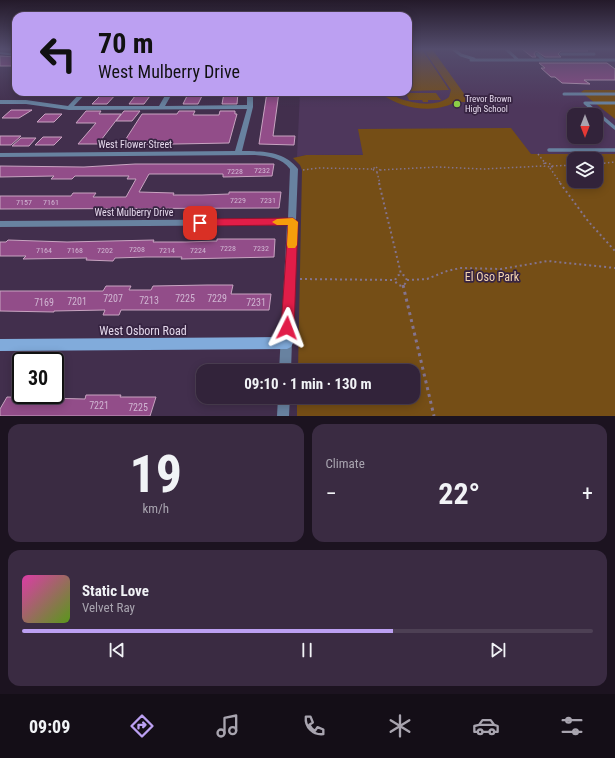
<!DOCTYPE html>
<meta charset="utf-8">
<style>
:root{--surface:#32233a;--page:#3a2b42;--text:#f1f3f6;--muted:#a8a4af;--line:#4d4054;--accent:#bca0f2}
body{margin:0;font-family:"Roboto Condensed",sans-serif;background:var(--page);color:var(--text);height:100vh;display:flex;flex-direction:column;font-size:15px;white-space:nowrap}
*{box-sizing:border-box;margin:0}
p{font-size:13px;color:var(--muted)}
.icon{flex:none;width:22px;height:22px;fill:none;stroke:currentColor;stroke-width:2;stroke-linecap:round;stroke-linejoin:round}
.map{position:relative;height:416px;overflow:hidden}
.panel{display:flex;flex-direction:column;gap:8px;padding:8px;background:#1c1320;flex:1}
.panel>*{flex:none}
.hud{position:absolute;left:12px;top:12px;width:400px;height:84px;border-radius:12px;box-shadow:0 2px 10px #0003,0 0 0 1px var(--line);background:#bca0f2;color:#111;overflow:hidden}
.needle{width:26px;rotate:180deg}
.fabs{position:absolute;left:567px;top:108px;display:grid;gap:8px}
.fabs a{display:grid;place-items:center;width:36px;height:36px;border-radius:8px;background:var(--surface);box-shadow:0 2px 10px #0003,0 0 0 1px var(--line);font-size:20px}
.speed{position:absolute;left:12px;top:352px;display:flex;gap:8px;font-size:20px;font-weight:700;text-align:center}
.speed>*{display:grid;place-content:center;width:52px;height:52px;border-radius:50%;background:var(--surface);box-shadow:0 2px 10px #0003,0 0 0 1px var(--line);line-height:1}
.speed .limit{border:2px solid #111;border-radius:6px;background:#fff;color:#111}
.pin{position:absolute;display:grid;place-items:center;width:34px;height:34px;color:#fff;margin:-17px;border-radius:8px;box-shadow:0 2px 6px #0006}
.me{position:absolute;width:44px;margin:-22px;rotate:3deg;stroke-linejoin:round;filter:drop-shadow(0 0 3px #0008)}
.turn{display:flex;align-items:center;gap:14px;height:84px;padding:0 20px;font-size:18px}
.turn .icon{width:52px;height:52px;stroke-width:2.5}
.turn b{display:block;font-size:28px;line-height:34px}
.big{font-size:30px;font-weight:700;line-height:1.1}
.panel .tile{flex:1;display:flex;flex-direction:column;justify-content:center;gap:6px;min-width:0;padding:0 14px;border-radius:12px;background:var(--page)}
.panel .dial{align-items:center;gap:0}
.dial b{font-size:52px;line-height:1}
.song{display:flex;align-items:center;gap:12px}
.cover{width:48px;height:48px;border-radius:6px;background:linear-gradient(135deg,hsl(320 70% 55%),hsl(90 70% 35%))}
.played{height:4px;border-radius:2px;background:linear-gradient(90deg,var(--accent) 65%,var(--line) 65%)}
.keys{display:flex;justify-content:space-around;direction:ltr}
.heat{display:flex;justify-content:space-between;align-items:center;font-size:22px;direction:ltr}
.panel .tiles{flex:1;display:grid;gap:8px;grid-template-columns:1fr 1fr}
.tile:last-child{grid-column:span 2}
.trip{position:absolute;left:196px;top:364px;width:224px;height:40px;border-radius:12px;background:var(--surface);box-shadow:0 2px 10px #0003,0 0 0 1px var(--line);font-weight:700;line-height:40px;text-align:center}
.menu{display:flex;height:64px;justify-content:space-around;align-items:center;background:#140e17;color:var(--muted)}
.menu .icon{width:28px;height:28px}
.menu .current{color:var(--accent)}
.menu b{font-size:18px;color:var(--text)}
.map>svg:first-child{display:block}
</style>
<div class="map">
<svg width="615" height="416" viewBox="0 0 615 416">
<rect width="100%" height="100%" fill="#422f4d"/>
<path fill="#4e375c" fill-rule="evenodd" d="M408,49H615V154L306,155L297,157L300,92H408ZM574,115H596V137H574Z"/>
<path fill="#754e16" fill-rule="evenodd" d="M408,49H422L449,90L408,91Z
M423,49H432L470,102H459L458,100C438,115 400,109 382,94L381,92C393,92 391,95 401,99C415,104 437,107 449,97L451,90Z
M584,90H615V119L581,92Z
M406,93H436L441,100H428V102H423L422,100H409Z
M511,128L531,154H615V416H297V397H413V371H298L302,170L300,165L293,158L306,155H363L358,129ZM574,159H596V181H574Z"/>
<path fill="#924d89" stroke="#c8a4c1" d="M522,49H585L588,51H561L558,54L561,57H545L536,51L534,54L536,57H532Z
M0,56L16,57V66H0Z
M539,63H607L615,69V80H584L590,84L562,83L555,77H551L541,68H545Z
M104,92H118L107,104H92Z
M138,92H153L144,104H129Z
M267,92H279L273,136H295L294,145L259,144Z
M224,93H238L237,104H222Z
M188,94H203L198,104H183Z
M11,110H32L19,118H2Z
M86,111H101L99,114H121L98,144H78L96,123H76Z
M124,111H140L132,121H116Z
M179,111H195L193,115H219L220,111H235V114H237L229,143L122,145L142,114H177Z
M45,114H62L54,122H37Z
M0,136H21L11,145H0Z
M43,137H62L54,145H35Z
M21,138H36L29,146H12Z
M135,164H274L272,176L223,177V174H149L139,192L174,193L173,195H202L229,194V192H281L279,208L0,209V196H71L73,193H96L93,197H126L136,179H127L129,176H75L72,179H51L54,176L0,177V166L84,167Z
M217,239H275L274,257L181,259L182,257H146L115,258L113,261L86,260L87,258L23,259L26,256H0V242H6L8,240L67,242L154,240L153,242H186L217,241Z
M207,285H233L231,294H271L269,310H121L119,315H103L105,310L54,311V312L0,311V291H103L106,286H131L129,290H151L153,286Z
M86,395H121L120,397H156L150,416H0V409L7,397L85,399Z"/>
<g fill="none" stroke-linecap="round" stroke-linejoin="round">
<path stroke="#84748e" stroke-width="1.5" stroke-dasharray="1.5 2.5" stroke-linecap="butt" d="M538,154L545,163
M545,163L551,164L552,167L544,166L543,164Z
M596,164L615,162
M552,166L574,165
M376,167L380,170L377,172L372,169Z
M550,168L561,184
M303,170L319,168L372,169
M380,170L437,167L484,169L543,166
M377,172L380,184"/>
<path stroke="#84748e" stroke-width="2" stroke-dasharray="2 3" stroke-linecap="butt" d="M379,183L401,274
M560,183L588,221L615,251
M395.5 280a5.5 5.5 0 1 1 11 0a5.5 5.5 0 1 1-11 0Z
M300,279L395,280
M407,280L427,279L447,271L460,268L501,269L548,261L615,268"/>
<path stroke="#84748e" stroke-width="3" stroke-dasharray="3 4" stroke-linecap="butt" d="M403,285L434,416"/>
<path stroke="#6882a0" stroke-width="3" d="M453,49L461,55L474,59
M506,49L518,60
M537,54L544,60
M561,54H594
M471,60H615
M564,94H615
M590,107L585,103H615"/>
<path stroke="#6882a0" stroke-width="3.5" d="M589,106L615,128
M549,150H615"/>
<path fill="#6882a0" fill-rule="evenodd" d="M0,52L16,54V56L0,54Z
M81,92H87L74,106H159L167,92H173L165,106L247,105V92H253V107L242,151C262,151 285,151 298,169L296,220L297,222L296,224L291,371H279L287,225L0,227V221L288,219L290,169C282,158 268,156 255,155L0,157V153L235,151L247,109L69,110L26,104H0V100H26L68,106Z
M278,397H290L289,416H277Z"/>
<path fill="#81abdb" fill-rule="evenodd" d="M287,337L291,339L293,343L291,347L287,349L0,351V339Z"/>
</g>
<linearGradient id="sky" x2="0" y2="1"><stop stop-color="#241a2a"/><stop offset="0.46" stop-color="#544d6d"/><stop offset="1" stop-color="#544d6d" stop-opacity="0"/></linearGradient>
<rect width="615" height="107" fill="url(#sky)"/>
<path fill="#e11d48" stroke="#92132f" d="M293,218L298,222L294,328L292,332L287,333L283,332L281,328L288,225L200,226L196,223L200,219Z"/>
<path fill="#f59e0b" d="M293,218L298,222L297,245L295,248H288L287,245L288,225H277L272,222L277,219Z"/>
<circle fill="#8bce47" stroke="#372442" stroke-width="1.5" cx="457" cy="104" r="4"/>
<g text-anchor="middle" stroke-width="3.5" stroke-linejoin="round" paint-order="stroke">
<g font-size="8" fill="#d0b5d2">
<text x="262" y="173">7232</text>
<text x="235" y="174">7228</text>
<text x="238" y="203">7229</text>
<text x="268" y="203">7231</text>
<text x="24" y="205">7157</text>
<text x="51" y="205">7161</text>
<text x="228" y="251">7228</text>
<text x="261" y="251">7232</text>
<text x="137" y="252">7208</text>
<text x="44" y="253">7164</text>
<text x="75" y="253">7168</text>
<text x="105" y="253">7202</text>
<text x="167" y="253">7214</text>
<text x="198" y="253">7224</text>
</g>
<g font-size="9" fill="#e4d8eb" stroke="#372442" text-anchor="start">
<text x="465" y="102">Trevor Brown<tspan x="465" dy="10">High School</tspan></text>
</g>
<g font-size="10" fill="#e4d8eb" stroke="#372442">
<text x="135" y="148">West Flower Street</text>
<text x="134" y="216">West Mulberry Drive</text>
</g>
<g font-size="10" fill="#d0b5d2">
<text x="113" y="302">7207</text>
<text x="185" y="302">7225</text>
<text x="217" y="302">7229</text>
<text x="149" y="304">7213</text>
<text x="77" y="305">7201</text>
<text x="44" y="306">7169</text>
<text x="256" y="306">7231</text>
<text x="99" y="409">7221</text>
<text x="138" y="411">7225</text>
</g>
<g font-size="12" fill="#f5d6b0" stroke="#372442">
<text x="492" y="281">El Oso Park</text>
</g>
<g font-size="12" fill="#e4d8eb" stroke="#372442">
<text x="143" y="335">West Osborn Road</text>
</g>
</g>
</svg>
<div class="fabs">
<a><svg class="needle" viewBox="-14 -14 28 28"><path d="M0-13l5 13h-10z" fill="#e53935"/><path d="M0 13l5-13h-10z" fill="#a8a4af"/></svg></a>
<a><svg class="icon" aria-label="layers" viewBox="0 0 24 24"><path d="M12 4l9 5-9 5-9-5zM3 14l9 5 9-5"/></svg></a>
</div>
<div class="speed"><div class="limit">30</div></div>
<div class="pin" style="left:200px;top:223px;background:#d93025"><svg class="icon" aria-label="arrive" viewBox="0 0 24 24"><path d="M6 21V4h12l-3 4 3 4H6"/></svg></div>
<svg class="me" style="left:287px;top:328px" viewBox="-20 -20 40 40"><path d="M0-17L14 15 0 8-14 15z" fill="#e11d48" stroke="#fff" stroke-width="4"/></svg>
<div class="trip">09:10 · 1 min · 130 m</div>
<div class="hud">
<div class="turn"><svg class="icon" aria-label="left" viewBox="0 0 24 24"><path d="M17 20v-9H6M10 6l-5 5 5 5"/></svg><div><b>70 m</b>West Mulberry Drive</div></div>
</div>
</div>
<section class="panel">
<div class="tiles">
<div class="tile dial"><b>19</b><p>km/h</p></div>
<div class="tile"><p>Climate</p>
<div class="heat"><a>−</a><b class="big">22°</b><a>+</a></div>
</div>
<div class="tile">
<div class="song"><i class="cover"></i><div><b>Static Love</b><p>Velvet Ray</p></div></div>
<div class="played"></div>
<div class="keys"><svg class="icon" aria-label="previous" viewBox="0 0 24 24"><path d="M18 5L8 12l10 7zM5 5v14"/></svg><svg class="icon" aria-label="pause" viewBox="0 0 24 24"><path d="M8 5v14M16 5v14"/></svg><svg class="icon" aria-label="next" viewBox="0 0 24 24"><path d="M6 5l10 7-10 7zM19 5v14"/></svg></div>
</div>
</div>
</section>
<nav class="menu">
<b>09:09</b>
<svg class="icon current" aria-label="directions" viewBox="0 0 24 24"><path d="M12 3l9 9-9 9-9-9zM9 14v-3h6M13 9l2 2-2 2"/></svg>
<svg class="icon" aria-label="music" viewBox="0 0 24 24"><path d="M9 18V5l10-2v13"/><circle cx="6" cy="18" r="3"/><circle cx="16" cy="16" r="3"/></svg>
<svg class="icon" aria-label="phone" viewBox="0 0 24 24"><path d="M5 4h4l2 5-3 2q2 4 5 5l2-3 5 2v4C11 20 4 13 5 4z"/></svg>
<svg class="icon" aria-label="climate" viewBox="0 0 24 24"><path d="M12 3v18M4 7l16 10M4 17L20 7"/></svg>
<svg class="icon" aria-label="car" viewBox="0 0 24 24"><path d="M5 17H2v-5l4-1 3-4h7l3 4 3 1v5h-3M9 17h6M6 11h13"/><circle cx="7" cy="17" r="2"/><circle cx="17" cy="17" r="2"/></svg>
<svg class="icon" aria-label="filters" viewBox="0 0 24 24"><path d="M4 7h16M4 17h16"/><circle cx="9" cy="7" r="2"/><circle cx="15" cy="17" r="2"/></svg>
</nav>
